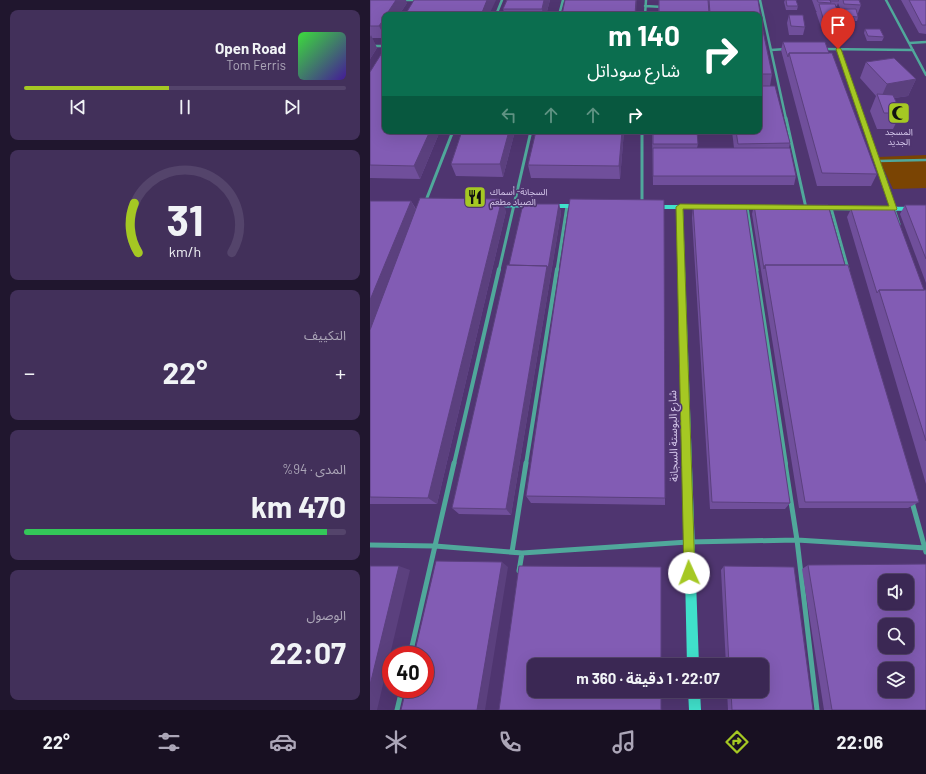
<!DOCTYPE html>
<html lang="ar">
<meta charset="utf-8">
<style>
:root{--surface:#3b2854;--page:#42305a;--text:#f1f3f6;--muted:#aca6b8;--line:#54446b;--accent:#a5c823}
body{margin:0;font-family:Barlow,"Noto Sans Arabic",sans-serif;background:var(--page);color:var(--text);direction:rtl;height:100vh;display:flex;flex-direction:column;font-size:15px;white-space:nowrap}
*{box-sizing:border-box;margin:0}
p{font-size:13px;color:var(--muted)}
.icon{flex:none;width:22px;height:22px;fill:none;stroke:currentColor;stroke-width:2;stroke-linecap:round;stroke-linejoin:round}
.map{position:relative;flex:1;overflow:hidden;direction:ltr}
.sheet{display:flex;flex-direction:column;gap:10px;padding:10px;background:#20162e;width:370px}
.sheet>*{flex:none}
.hud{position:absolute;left:12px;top:12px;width:380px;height:122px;border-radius:8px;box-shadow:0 4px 16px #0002,0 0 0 1px var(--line);direction:rtl;background:#0b6e4f;color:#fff;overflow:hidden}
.tools{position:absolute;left:508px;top:574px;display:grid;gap:8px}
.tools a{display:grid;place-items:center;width:36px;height:36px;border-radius:8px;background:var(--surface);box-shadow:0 4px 16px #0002,0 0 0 1px var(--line);font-size:20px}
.speed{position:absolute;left:12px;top:646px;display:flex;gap:8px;font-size:20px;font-weight:700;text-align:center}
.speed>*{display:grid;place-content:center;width:52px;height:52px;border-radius:50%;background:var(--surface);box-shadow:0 4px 16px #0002,0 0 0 1px var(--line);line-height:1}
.speed .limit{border:6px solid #d22;background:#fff;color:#111}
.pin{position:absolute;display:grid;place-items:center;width:34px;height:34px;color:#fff;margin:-41px -17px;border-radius:50% 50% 50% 0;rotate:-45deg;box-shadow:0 0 4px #0007}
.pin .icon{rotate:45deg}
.me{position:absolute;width:44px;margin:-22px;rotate:358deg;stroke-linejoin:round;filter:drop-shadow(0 0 3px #0008)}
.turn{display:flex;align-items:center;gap:14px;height:84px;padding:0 16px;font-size:18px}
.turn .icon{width:52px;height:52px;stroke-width:2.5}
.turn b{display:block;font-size:28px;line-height:34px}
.lanes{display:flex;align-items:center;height:38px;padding:0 16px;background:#0003;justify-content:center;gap:20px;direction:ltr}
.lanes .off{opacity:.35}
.big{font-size:30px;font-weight:700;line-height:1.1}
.sheet .card{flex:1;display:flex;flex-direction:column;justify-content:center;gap:6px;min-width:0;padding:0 14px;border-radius:8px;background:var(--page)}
.sheet .dial{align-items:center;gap:0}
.dial svg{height:104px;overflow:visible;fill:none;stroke:var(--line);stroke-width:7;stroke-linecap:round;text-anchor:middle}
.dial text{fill:var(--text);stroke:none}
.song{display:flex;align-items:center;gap:12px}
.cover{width:48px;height:48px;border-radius:6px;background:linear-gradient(135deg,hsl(120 70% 55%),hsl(260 70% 35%))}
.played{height:4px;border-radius:2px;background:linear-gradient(90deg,var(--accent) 45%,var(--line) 45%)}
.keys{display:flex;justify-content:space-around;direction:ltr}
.heat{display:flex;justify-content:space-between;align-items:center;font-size:22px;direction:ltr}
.charge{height:6px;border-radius:3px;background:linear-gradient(90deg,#34c759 94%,var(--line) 0)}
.trip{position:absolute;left:157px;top:658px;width:242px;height:40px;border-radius:8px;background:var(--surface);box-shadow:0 4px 16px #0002,0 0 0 1px var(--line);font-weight:700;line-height:40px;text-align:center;direction:rtl}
.tab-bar{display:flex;height:64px;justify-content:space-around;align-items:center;background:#181022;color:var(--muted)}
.tab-bar .icon{width:28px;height:28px}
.tab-bar .selected{color:var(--accent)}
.tab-bar b{font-size:18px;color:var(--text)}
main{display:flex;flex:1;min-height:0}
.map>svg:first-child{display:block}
</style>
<main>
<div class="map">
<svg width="556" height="710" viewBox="0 0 556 710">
<rect width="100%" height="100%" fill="#4f3570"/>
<path fill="#7a4403" d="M556,155V188L523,189L508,157Z"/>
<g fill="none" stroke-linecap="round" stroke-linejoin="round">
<path stroke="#50a89b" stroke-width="2.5" d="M507,161L556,160"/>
<path stroke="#50a89b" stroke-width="2.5" d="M30,0H47
M390,0L416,119
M516,0L556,75
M275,6L293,7
M126,15L132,0
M189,15L193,0
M275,15L276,0
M539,43L556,42
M0,46H15
M453,49L543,50
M469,49L493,119
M401,50L416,49"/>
<path stroke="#50a89b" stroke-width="3" d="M416,118L436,208
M493,118L529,224
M272,131V204
M55,203L83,131
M377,207L387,270
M461,208L478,269
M129,270L161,131
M187,270L197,206"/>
<path stroke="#50a89b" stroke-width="4" d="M386,269L416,464
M84,464L129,269
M156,464L187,269"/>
<path stroke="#50a89b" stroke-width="5" d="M415,463L427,540L447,710
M542,502L556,552
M0,545L65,546L152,553L318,542L427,540L556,548
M142,552L156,463
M149,571L152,553
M40,655L84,463
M27,710L32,689"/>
<path fill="#40e0cb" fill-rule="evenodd" d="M123,203L163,204L166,206L163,208L125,207L122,205Z
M177,204H209L212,206L209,208H177Z
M283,205H333L336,207L333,209H313L329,665H317L307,209H283Z
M365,205H393L396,207L393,209H365Z
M447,206L556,207V211L449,210L446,208Z
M318,691H330L331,710H319Z"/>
</g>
<path fill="#704f9b" d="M0,0L37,3L29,15H15V38H2L7,48L0,59Z
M137,0H180L176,15H135L133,9Z
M289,0H388L393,31L402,74L400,86L420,143L419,148L426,176L424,185H283L282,131L328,144L327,148H364L362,131H389V15H288Z
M415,0H440H426L428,6L427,10H416L414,2Z
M442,0H489L491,5L488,13H487L488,17L487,21H485V24L484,28H477V21H475L473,13H472L468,3L467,6H465L470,19L467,27H465V31L464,35H454L453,27H451L446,12L447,11H446Z
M531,0H556V34L549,33Z
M419,15L435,27L433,35H419L417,23Z
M495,29L514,37L512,41H497L494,33Z
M413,42L459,53L507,174L501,186H447L411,50Z
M496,62L546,79L538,96L524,98L531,113L523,129H507L500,111L506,96L490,78Z
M0,72L70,131L50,179L0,178Z
M92,131H145L133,177L86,176L81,164Z
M254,131L250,179L161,178L158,165Z
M0,201H41L46,209L136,211L67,504H0Z
M189,204L191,213L141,515L89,514L82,508L139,265Z
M384,205L475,265L549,502L538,508H429L382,214Z
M535,205H556V283L530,214Z
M323,206L420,503L415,509H340L322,218Z
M481,209L554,290H556V484L477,217Z
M156,496L295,498V505L161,503Z
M438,565L556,710H454L432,569Z
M354,566L443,710H358L357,691H392V665H356L351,570Z"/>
<path fill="#5b407e" d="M26,0H36L37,3L29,15H16Z
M117,0H126L119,15H111Z
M174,0H180L176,15H173L172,9Z
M266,0H267L266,15H265Z
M15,17V38L9,26Z
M1,35L7,48L0,59V37Z
M546,79L538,96L510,100L517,84Z
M60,131H70L50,179L44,166Z
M139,131H145L133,177L130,164Z
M252,131H254L250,179L249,166Z
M132,199L136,211L67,504L58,498Z
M41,201L48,214L0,334V300Z
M189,204L191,213L141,515L136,509L177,266Z
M132,562L138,567L115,710H107Z
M29,566L40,570L7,710H0V685Z"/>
<path fill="#825cb4" stroke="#5b407e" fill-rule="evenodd" d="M0,0H26L16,15H15V17L9,26H0Z
M44,0H117L111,15H35Z
M137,0H174L172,9H133Z
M195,0H266L265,15H192Z
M289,0H338L339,13L289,12Z
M339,0H388L393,31L402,74H389V15H288L289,12L340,13Z
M416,0H426L428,6H417Z
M447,0H460L461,3L448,2Z
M460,0H468L469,1H460Z
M473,0H489L491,5L474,4Z
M539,0H556V25H552Z
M449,4H465L470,19L453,18Z
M474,9H486L488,17L476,16Z
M419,15H433L435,27L421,26Z
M478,18H484L485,24L478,23Z
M454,23L464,24L465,31L455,30Z
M495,29H510L514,37L498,36Z
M413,42H455L459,53H419L418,57Z
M15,48V131H60L44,166L0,165V72Z
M419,53H462L507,174L452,173Z
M524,58L546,79L517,84L496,62Z
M389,86H405L420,143L368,144L366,131H389Z
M507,94L523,95L531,113H514Z
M92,131H139L130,164H81Z
M166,131H252L249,166L158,165Z
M283,131H327L328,144H283Z
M283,148H420L426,176H283Z
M50,198L132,199L58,498L0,497V330Z
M200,199L294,200L295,498L156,496Z
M0,201H41L0,300Z
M153,204H189L178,269L177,266L139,265Z
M384,205H458L475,265H395L394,269Z
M535,205H556V259Z
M323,206H376L420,503L342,502Z
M481,209H524L554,290H509L507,293Z
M137,265L177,266L136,509L82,508Z
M395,265H478L549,502H435Z
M509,290H556V441Z
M66,561L132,562L107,710H31L36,689H55V655H44Z
M556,564V710H462L438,565ZM515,581H537V603H515ZM515,625H537V647H515ZM515,669H537V691H515Z
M0,566H29L0,685Z
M149,566L291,567V665H164V691H291V710H129Z
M354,566L424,567L443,710H362L361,691H392V665H359Z"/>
<path fill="#a5c823" stroke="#6b8217" d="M468,47L471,49L527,209L526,210L313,209L325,573L324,577L319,579L315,577L314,573L306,207L310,204L519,206L466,49Z"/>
<defs>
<g id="mosque-square" transform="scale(1.15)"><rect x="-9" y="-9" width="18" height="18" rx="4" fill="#a5c823" stroke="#4f3570"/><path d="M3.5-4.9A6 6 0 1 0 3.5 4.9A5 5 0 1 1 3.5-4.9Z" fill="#111"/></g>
<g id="restaurant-square" transform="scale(1.15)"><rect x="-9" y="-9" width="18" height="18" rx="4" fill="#a5c823" stroke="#4f3570"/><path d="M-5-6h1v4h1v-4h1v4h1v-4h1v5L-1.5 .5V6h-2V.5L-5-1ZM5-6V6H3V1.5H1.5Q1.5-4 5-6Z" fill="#111"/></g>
</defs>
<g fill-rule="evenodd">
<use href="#mosque-square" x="529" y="113"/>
<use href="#restaurant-square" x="105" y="197"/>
</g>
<g text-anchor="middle" stroke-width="3.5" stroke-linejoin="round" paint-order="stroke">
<g font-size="9" fill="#d8cbee" stroke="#4f3570">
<text x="529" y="135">المسجد<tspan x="529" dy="10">الجديد</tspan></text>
<text x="120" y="195" text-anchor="start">السجانة- أسماك<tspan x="120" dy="10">الصياد مطعم</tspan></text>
</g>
<g font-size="11" fill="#d8cbee" stroke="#4f3570">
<text transform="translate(303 436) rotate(-91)" y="4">شارع البوستة السجانة</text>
</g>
</g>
</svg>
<div class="tools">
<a><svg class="icon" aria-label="sound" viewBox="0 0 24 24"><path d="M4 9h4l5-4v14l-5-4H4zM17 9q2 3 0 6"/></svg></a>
<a><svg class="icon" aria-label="search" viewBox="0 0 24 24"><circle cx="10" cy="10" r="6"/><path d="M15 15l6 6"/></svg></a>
<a><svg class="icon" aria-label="layers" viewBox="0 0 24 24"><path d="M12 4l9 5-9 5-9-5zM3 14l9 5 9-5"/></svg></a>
</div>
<div class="speed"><div class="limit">40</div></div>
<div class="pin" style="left:468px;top:49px;background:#d93025"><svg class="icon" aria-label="arrive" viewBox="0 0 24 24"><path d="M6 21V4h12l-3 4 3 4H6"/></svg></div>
<svg class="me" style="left:319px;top:573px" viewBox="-20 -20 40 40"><circle r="19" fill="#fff"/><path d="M0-13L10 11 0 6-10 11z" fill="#a5c823"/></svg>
<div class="trip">22:07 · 1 دقيقة · 360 m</div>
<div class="hud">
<div class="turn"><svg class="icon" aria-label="right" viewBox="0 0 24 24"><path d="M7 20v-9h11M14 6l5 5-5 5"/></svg><div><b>140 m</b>شارع سوداتل</div></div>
<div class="lanes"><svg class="icon off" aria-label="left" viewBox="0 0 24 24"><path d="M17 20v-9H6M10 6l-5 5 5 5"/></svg><svg class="icon off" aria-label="ahead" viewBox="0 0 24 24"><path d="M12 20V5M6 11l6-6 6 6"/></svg><svg class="icon off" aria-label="ahead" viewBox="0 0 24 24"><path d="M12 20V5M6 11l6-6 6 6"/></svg><svg class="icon" aria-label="right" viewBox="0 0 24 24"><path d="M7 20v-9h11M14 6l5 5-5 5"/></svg></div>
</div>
</div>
<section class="sheet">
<div class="card">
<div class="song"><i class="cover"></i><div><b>Open Road</b><p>Tom Ferris</p></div></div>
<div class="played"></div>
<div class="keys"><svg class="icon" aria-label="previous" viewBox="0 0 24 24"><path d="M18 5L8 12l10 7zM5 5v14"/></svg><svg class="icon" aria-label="pause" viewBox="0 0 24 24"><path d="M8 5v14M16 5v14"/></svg><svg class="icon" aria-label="next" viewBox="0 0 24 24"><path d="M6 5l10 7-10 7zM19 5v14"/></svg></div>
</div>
<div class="card dial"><svg viewBox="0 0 100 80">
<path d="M14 69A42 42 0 1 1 86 69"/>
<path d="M14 69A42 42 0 0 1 11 31" stroke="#a5c823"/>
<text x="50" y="56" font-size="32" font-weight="700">31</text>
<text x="50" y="72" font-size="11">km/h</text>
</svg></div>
<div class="card"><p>التكييف</p>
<div class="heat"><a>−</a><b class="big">22°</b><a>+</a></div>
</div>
<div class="card"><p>المدى · 94%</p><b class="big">470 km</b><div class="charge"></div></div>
<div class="card"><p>الوصول</p><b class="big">22:07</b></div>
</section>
</main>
<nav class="tab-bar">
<b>22:06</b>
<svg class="icon selected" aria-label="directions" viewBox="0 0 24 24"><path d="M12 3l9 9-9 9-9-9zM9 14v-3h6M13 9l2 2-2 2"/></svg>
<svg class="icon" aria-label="music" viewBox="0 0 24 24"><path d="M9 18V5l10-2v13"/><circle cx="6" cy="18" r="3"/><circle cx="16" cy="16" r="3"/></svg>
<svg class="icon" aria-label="phone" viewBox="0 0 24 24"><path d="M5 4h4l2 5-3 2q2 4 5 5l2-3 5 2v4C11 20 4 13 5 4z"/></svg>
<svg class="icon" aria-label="climate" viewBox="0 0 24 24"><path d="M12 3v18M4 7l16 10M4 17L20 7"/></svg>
<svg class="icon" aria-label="car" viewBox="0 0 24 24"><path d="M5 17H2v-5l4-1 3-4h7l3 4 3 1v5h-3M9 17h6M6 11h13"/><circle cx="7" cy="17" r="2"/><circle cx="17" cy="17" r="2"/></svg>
<svg class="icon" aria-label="filters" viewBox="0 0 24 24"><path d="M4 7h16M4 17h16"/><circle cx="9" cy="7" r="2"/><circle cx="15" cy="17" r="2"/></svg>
<b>22°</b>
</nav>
